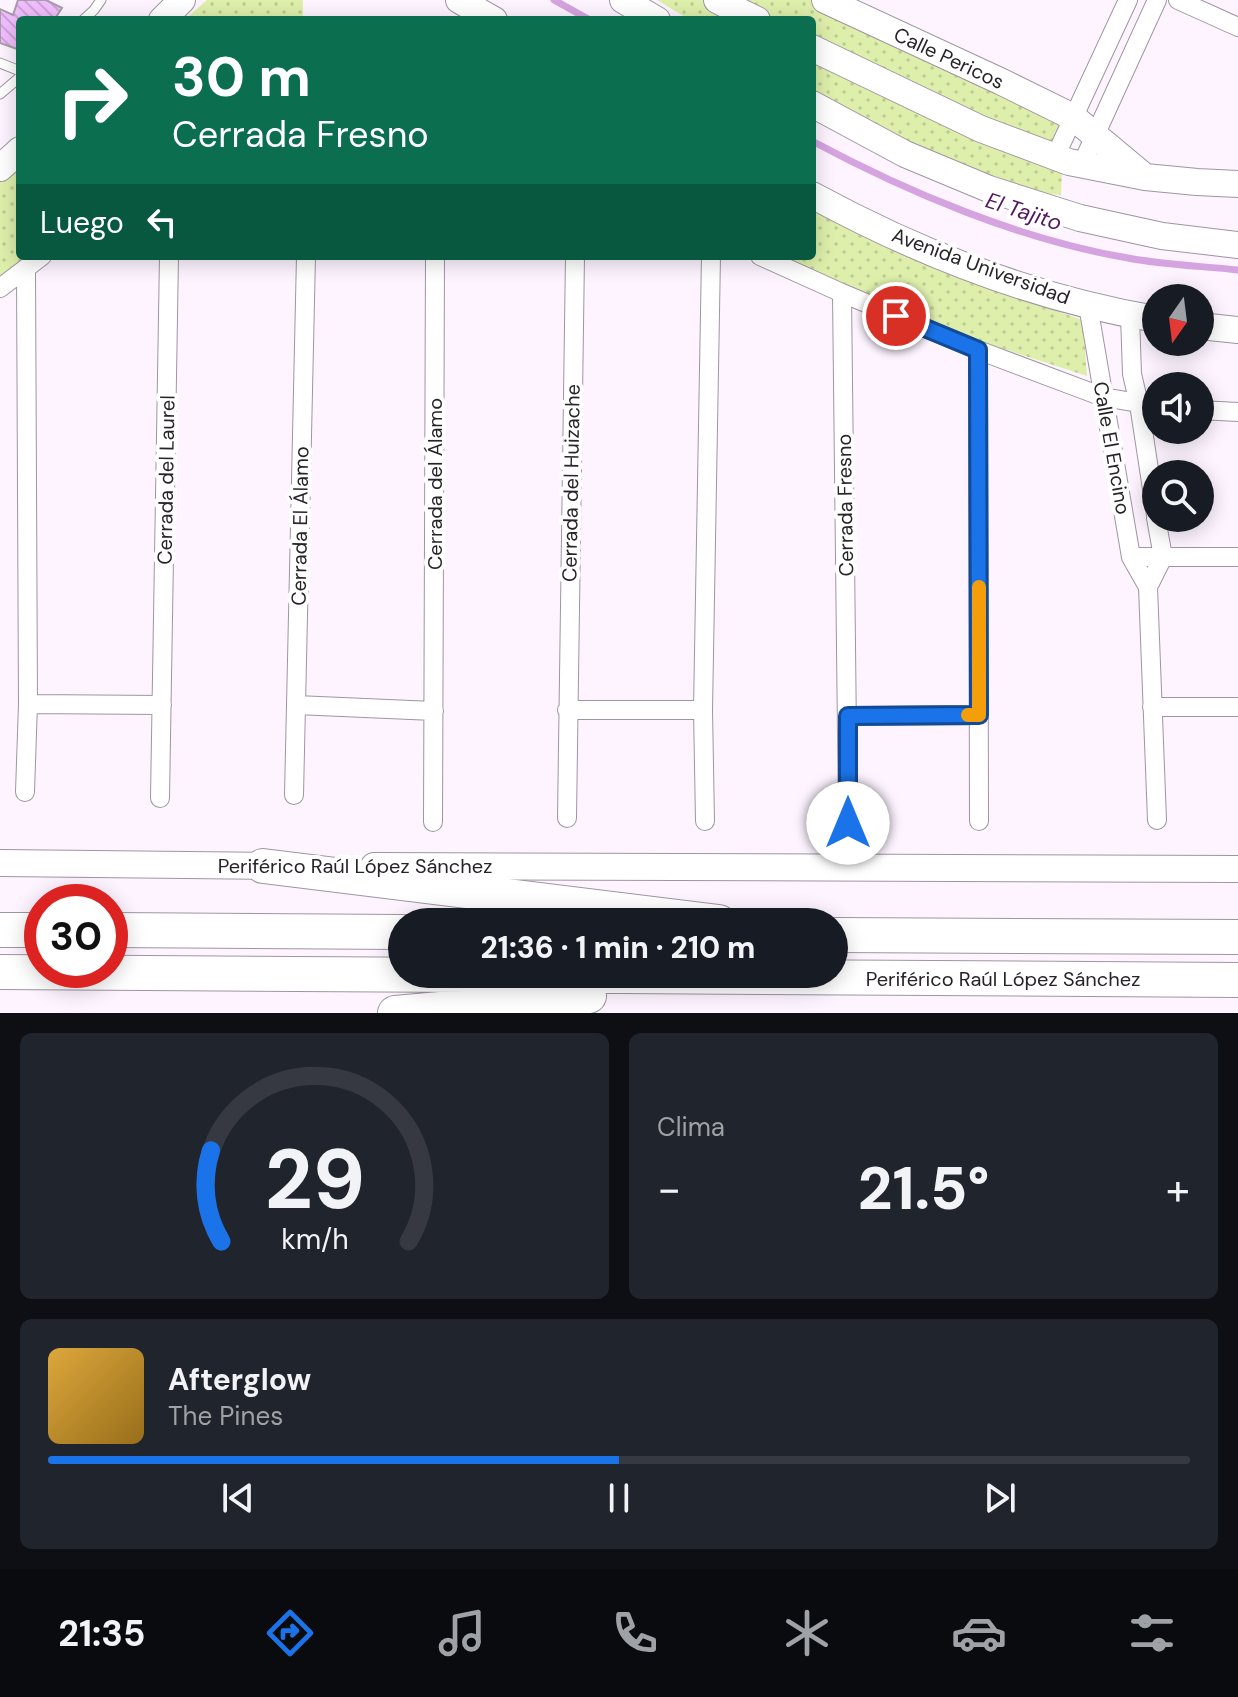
<!DOCTYPE html>
<html lang="es">
<meta charset="utf-8">
<style>
:root{--surface:#171b24;--page:#20242c;--text:#f1f3f6;--muted:#9ea1a6;--line:#363941;--accent:#1a73e8}
body{margin:0;font-family:"DM Sans",sans-serif;background:var(--page);color:var(--text);height:100vh;display:flex;flex-direction:column;font-size:30px;white-space:nowrap}
*{box-sizing:border-box;margin:0}
p{font-size:26px;color:var(--muted)}
.icon{flex:none;width:44px;height:44px;fill:none;stroke:currentColor;stroke-width:2;stroke-linecap:round;stroke-linejoin:round}
.map{position:relative;height:1013px;overflow:hidden}
.drawer{display:flex;flex-direction:column;gap:20px;padding:20px;background:#0d0f14;flex:1}
.drawer>*{flex:none}
.guide{position:absolute;left:16px;top:16px;width:800px;height:244px;border-radius:8px;box-shadow:0 4px 20px #0003;background:#0b6e4f;color:#fff;overflow:hidden}
.needle{width:52px;rotate:194deg}
.tools{position:absolute;left:1142px;top:284px;display:grid;gap:16px}
.tools a{display:grid;place-items:center;width:72px;height:72px;border-radius:50%;background:var(--surface);box-shadow:0 4px 20px #0003;font-size:40px}
.speed{position:absolute;left:24px;top:884px;display:flex;gap:16px;font-size:40px;font-weight:700;text-align:center}
.speed>*{display:grid;place-content:center;width:104px;height:104px;border-radius:50%;background:var(--surface);box-shadow:0 4px 20px #0003;line-height:1}
.speed .limit{border:12px solid #d22;background:#fff;color:#111}
.pin{position:absolute;display:grid;place-items:center;width:68px;height:68px;color:#fff;margin:-34px;border:4px solid #fff;border-radius:50%;box-shadow:0 2px 8px #0007}
.me{position:absolute;width:88px;margin:-44px;rotate:0deg;stroke-linejoin:round;filter:drop-shadow(0 0 6px #0008)}
.turn{display:flex;align-items:center;gap:28px;height:168px;padding:0 24px;font-size:36px}
.turn .icon{width:104px;height:104px;stroke-width:2.5}
.turn b{display:block;font-size:56px;line-height:68px}
.then{display:flex;align-items:center;height:76px;padding:0 24px;background:#0003;gap:16px;font-size:30px}
.big{font-size:60px;font-weight:800;line-height:1.1}
.drawer .card{flex:1;display:flex;flex-direction:column;justify-content:center;gap:12px;min-width:0;padding:0 28px;border-radius:12px;background:var(--page)}
.drawer .dial{align-items:center;gap:0}
.dial svg{height:208px;overflow:visible;fill:none;stroke:var(--line);stroke-width:7;stroke-linecap:round;text-anchor:middle}
.dial text{fill:var(--text);stroke:none}
.song{display:flex;align-items:center;gap:24px}
.cover{width:96px;height:96px;border-radius:12px;background:linear-gradient(135deg,hsl(40 70% 55%),hsl(40 70% 35%))}
.played{height:8px;border-radius:4px;background:linear-gradient(90deg,var(--accent) 50%,var(--line) 50%)}
.keys{display:flex;justify-content:space-around;direction:ltr}
.heat{display:flex;justify-content:space-between;align-items:center;font-size:44px;direction:ltr}
.drawer .tiles{flex:1;display:grid;gap:20px;grid-template-columns:1fr 1fr}
.card:last-child{grid-column:span 2}
.trip{position:absolute;left:388px;top:908px;width:460px;height:80px;border-radius:40px;background:var(--surface);box-shadow:0 4px 20px #0003;font-weight:800;line-height:80px;text-align:center}
.tab-bar{display:flex;height:128px;justify-content:space-around;align-items:center;background:#090b0e;color:var(--muted)}
.tab-bar .icon{width:56px;height:56px}
.tab-bar .current{color:var(--accent)}
.tab-bar b{font-size:36px;color:var(--text)}
.map>svg:first-child{display:block}
</style>
<div class="map">
<svg width="1238" height="1013" viewBox="0 0 1238 1013">
<defs>
<pattern id="park-dots" width="8" height="8" patternUnits="userSpaceOnUse" patternTransform="scale(2)"><rect width="8" height="8" fill="#deefab"/><path d="M2 2h.1M6 6h.1" fill="none" stroke="#becd93" stroke-width="1.8" stroke-linecap="round"/></pattern>
<pattern id="building-back-hatch" width="6" height="6" patternUnits="userSpaceOnUse" patternTransform="scale(2)"><rect width="6" height="6" fill="#f1befd"/><path d="M-1 5l2 2M0 0l6 6M5-1l2 2" fill="none" stroke="#cfa3d9"/></pattern>
</defs>
<rect width="100%" height="100%" fill="#fdf4ff"/>
<path fill="url(#park-dots)" d="M207,0H303V20H184Z
M657,0H850L1065,98L1061,195L999,188L812,93V20H690Z
M20,163V256H39L0,286V181Z
M812,210C899,255 990,289 1083,320L1087,376L964,336L767,256H812Z"/>
<g fill="none" stroke-linecap="round" stroke-linejoin="round">
<path stroke="#d5a3e0" stroke-width="7" d="M554,0L590,20
M812,141C907,192 1021,240 1128,258C1164,265 1202,266 1238,270"/>
</g>
<path fill="url(#building-back-hatch)" stroke="#a89daa" stroke-width="2" d="M18,0H46L62,8L54,20H20V50L0,43V9L13,15Z"/>
<g fill="none" stroke-linecap="round" stroke-linejoin="round">
<g stroke="#9f95a2" stroke-width="11">
<path id="lane" d="M83,20L94,10L101,0
M0,63L20,71
M0,94L20,77"/>
</g>
<g stroke="#9f95a2" stroke-width="20">
<path id="street" d="M1178,0L1238,27
M1055,157L1128,0
M1082,164L1157,0
M760,256L842,293L978,350L1103,397L1156,406
M0,288L42,256
M842,293L848,823
M1088,305L1131,557L1148,587L1157,820
M1130,315L1132,374L1139,404L1156,515
M978,350L979,821
M1200,410L1238,412
M1131,557H1238
M1148,587L1163,557L1156,518
M28,704L162,705
M296,705L434,711
M1152,707H1238
M567,710H703
M848,716L979,715
M25,792L28,704L26,269
M294,795L306,256
M160,798L169,256
M567,818L575,256
M705,821L703,710L711,256
M433,822L435,256"/>
</g>
<g stroke="#9f95a2" stroke-width="28">
<path id="secondary" d="M459,0L494,20
M623,0L657,20
M717,0L757,20
M825,0L1002,82L1073,117L1145,177
M162,20L182,0
M812,48L981,129L1069,162L1145,177L1197,182L1238,184
M812,104L905,154L989,189L1080,218L1162,236L1238,245
M0,168L20,150
M812,195C919,253 1036,299 1156,319
M1200,326L1238,330
M0,863L282,866
M374,866L1238,869"/>
</g>
<g stroke="#9f95a2" stroke-width="36">
<path id="highway" d="M263,866L719,922
M0,930H42
M110,930L402,932
M834,935L1238,937
M0,972L1238,980
M395,1013L589,996"/>
</g>
<use href="#lane" stroke="#fff" stroke-width="9"/>
<use href="#street" stroke="#fff" stroke-width="18"/>
<use href="#secondary" stroke="#fff" stroke-width="26"/>
<use href="#highway" stroke="#fff" stroke-width="34"/>
</g>
<g fill="none" stroke-linecap="round" stroke-linejoin="round">
<g stroke="#114b97" stroke-width="20">
<path id="route" d="M848,823V716L979,715L978,350L896,316"/>
</g>
<use href="#route" stroke="#1a73e8" stroke-width="14"/>
<path stroke="#f59e0b" stroke-width="14" d="M968,715H979V587"/>
</g>
<g text-anchor="middle" stroke-width="8" stroke-linejoin="round" paint-order="stroke">
<g font-size="20" fill="#272328" stroke="#fff">
<text transform="translate(949 58) rotate(25)" y="7">Calle Pericos</text>
<text transform="translate(981 266) rotate(20)" y="7">Avenida Universidad</text>
<text transform="translate(1112 448) rotate(80)" y="7">Calle El Encino</text>
<text transform="translate(166 480) rotate(-89)" y="7">Cerrada del Laurel</text>
<text transform="translate(571 483) rotate(-89)" y="7">Cerrada del Huizache</text>
<text transform="translate(435 484) rotate(-90)" y="7">Cerrada del Álamo</text>
<text transform="translate(845 505) rotate(-91)" y="7">Cerrada Fresno</text>
<text transform="translate(300 526) rotate(-89)" y="7">Cerrada El Álamo</text>
<text x="355" y="873">Periférico Raúl López Sánchez</text>
<text x="1003" y="986">Periférico Raúl López Sánchez</text>
</g>
<g font-size="22" font-style="italic" fill="#52165f" stroke="#fff">
<text transform="translate(1024 211) rotate(18)" y="8">El Tajito</text>
</g>
</g>
</svg>
<div class="tools">
<a><svg class="needle" viewBox="-14 -14 28 28"><path d="M0-13l5 13h-10z" fill="#e53935"/><path d="M0 13l5-13h-10z" fill="#9ea1a6"/></svg></a>
<a><svg class="icon" aria-label="sound" viewBox="0 0 24 24"><path d="M4 9h4l5-4v14l-5-4H4zM17 9q2 3 0 6"/></svg></a>
<a><svg class="icon" aria-label="search" viewBox="0 0 24 24"><circle cx="10" cy="10" r="6"/><path d="M15 15l6 6"/></svg></a>
</div>
<div class="speed"><div class="limit">30</div></div>
<div class="pin" style="left:896px;top:316px;background:#d93025"><svg class="icon" aria-label="arrive" viewBox="0 0 24 24"><path d="M6 21V4h12l-3 4 3 4H6"/></svg></div>
<svg class="me" style="left:848px;top:823px" viewBox="-20 -20 40 40"><circle r="19" fill="#fff"/><path d="M0-13L10 11 0 6-10 11z" fill="#1a73e8"/></svg>
<div class="trip">21:36 · 1 min · 210 m</div>
<div class="guide">
<div class="turn"><svg class="icon" aria-label="right" viewBox="0 0 24 24"><path d="M7 20v-9h11M14 6l5 5-5 5"/></svg><div><b>30 m</b>Cerrada Fresno</div></div>
<div class="then">Luego<svg class="icon" aria-label="left" viewBox="0 0 24 24"><path d="M17 20v-9H6M10 6l-5 5 5 5"/></svg></div>
</div>
</div>
<section class="drawer">
<div class="tiles">
<div class="card dial"><svg viewBox="0 0 100 80">
<path d="M14 69A42 42 0 1 1 86 69"/>
<path d="M14 69A42 42 0 0 1 10 34" stroke="#1a73e8"/>
<text x="50" y="56" font-size="32" font-weight="700">29</text>
<text x="50" y="72" font-size="11">km/h</text>
</svg></div>
<div class="card"><p>Clima</p>
<div class="heat"><a>−</a><b class="big">21.5°</b><a>+</a></div>
</div>
<div class="card">
<div class="song"><i class="cover"></i><div><b>Afterglow</b><p>The Pines</p></div></div>
<div class="played"></div>
<div class="keys"><svg class="icon" aria-label="previous" viewBox="0 0 24 24"><path d="M18 5L8 12l10 7zM5 5v14"/></svg><svg class="icon" aria-label="pause" viewBox="0 0 24 24"><path d="M8 5v14M16 5v14"/></svg><svg class="icon" aria-label="next" viewBox="0 0 24 24"><path d="M6 5l10 7-10 7zM19 5v14"/></svg></div>
</div>
</div>
</section>
<nav class="tab-bar">
<b>21:35</b>
<svg class="icon current" aria-label="directions" viewBox="0 0 24 24"><path d="M12 3l9 9-9 9-9-9zM9 14v-3h6M13 9l2 2-2 2"/></svg>
<svg class="icon" aria-label="music" viewBox="0 0 24 24"><path d="M9 18V5l10-2v13"/><circle cx="6" cy="18" r="3"/><circle cx="16" cy="16" r="3"/></svg>
<svg class="icon" aria-label="phone" viewBox="0 0 24 24"><path d="M5 4h4l2 5-3 2q2 4 5 5l2-3 5 2v4C11 20 4 13 5 4z"/></svg>
<svg class="icon" aria-label="climate" viewBox="0 0 24 24"><path d="M12 3v18M4 7l16 10M4 17L20 7"/></svg>
<svg class="icon" aria-label="car" viewBox="0 0 24 24"><path d="M5 17H2v-5l4-1 3-4h7l3 4 3 1v5h-3M9 17h6M6 11h13"/><circle cx="7" cy="17" r="2"/><circle cx="17" cy="17" r="2"/></svg>
<svg class="icon" aria-label="filters" viewBox="0 0 24 24"><path d="M4 7h16M4 17h16"/><circle cx="9" cy="7" r="2"/><circle cx="15" cy="17" r="2"/></svg>
</nav>
